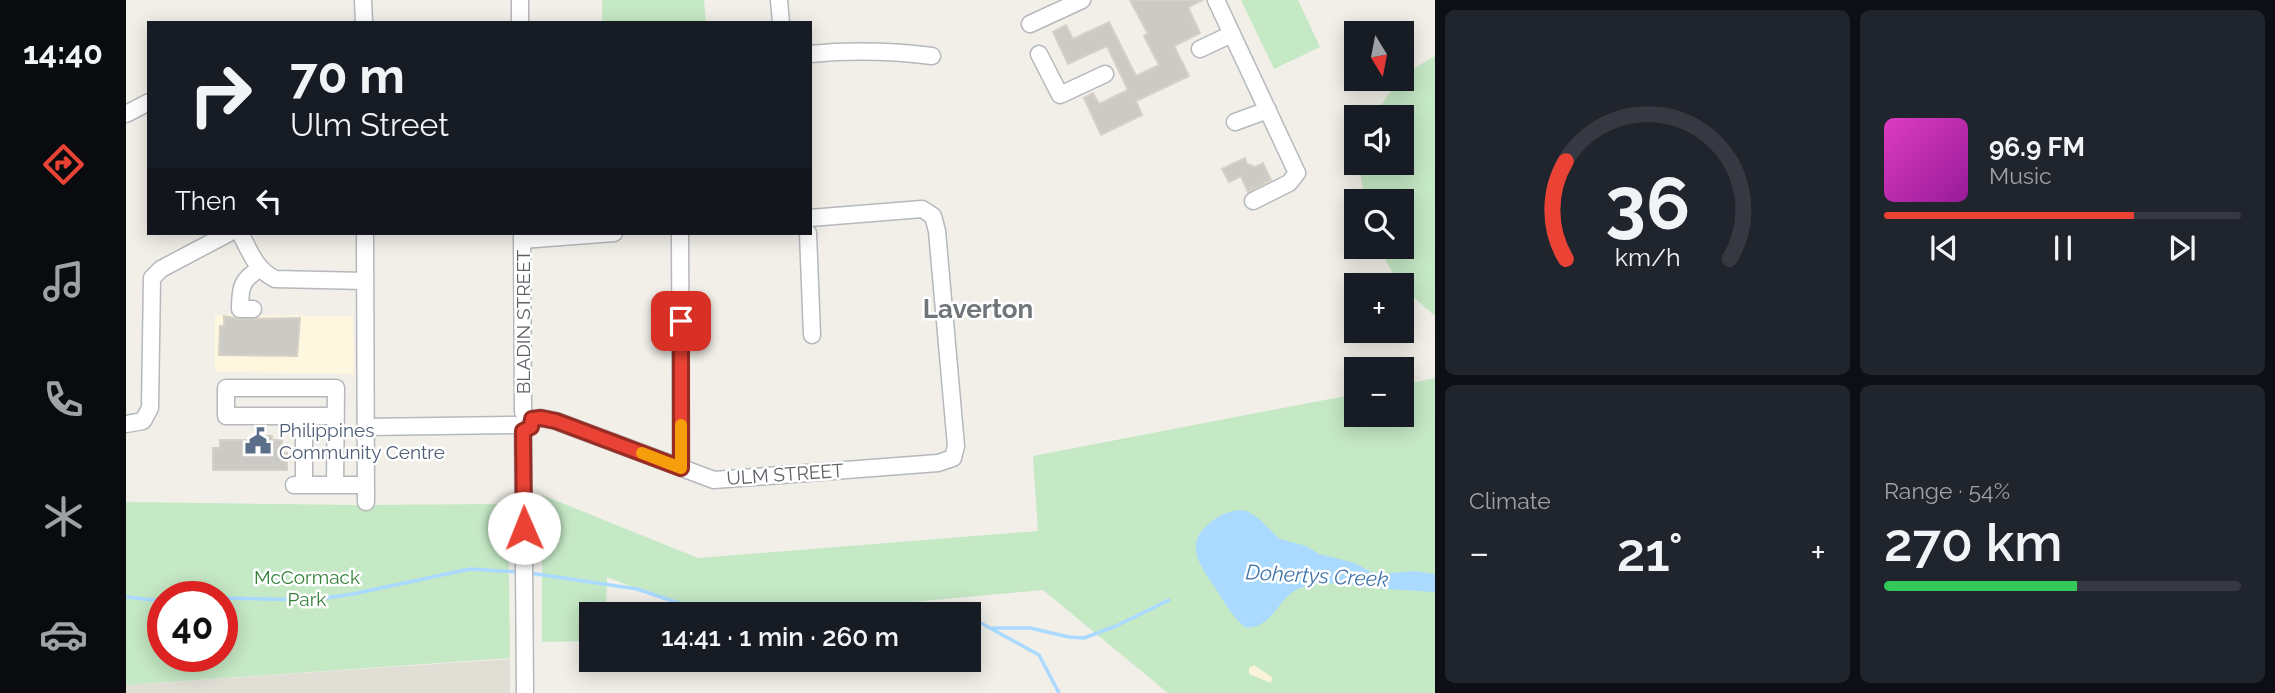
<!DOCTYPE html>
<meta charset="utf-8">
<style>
:root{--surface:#171b24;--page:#20242c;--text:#f1f3f6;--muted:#9ea1a6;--line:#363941;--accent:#ea4335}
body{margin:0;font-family:Raleway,sans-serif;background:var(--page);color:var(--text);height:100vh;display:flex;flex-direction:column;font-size:26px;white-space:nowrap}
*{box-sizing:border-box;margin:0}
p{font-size:23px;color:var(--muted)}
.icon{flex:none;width:38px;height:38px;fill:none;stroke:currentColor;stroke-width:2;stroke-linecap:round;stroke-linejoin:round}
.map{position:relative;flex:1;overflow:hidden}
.side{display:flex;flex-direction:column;gap:10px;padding:10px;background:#0d0f14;width:840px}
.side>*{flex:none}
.guide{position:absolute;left:21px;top:21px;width:665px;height:214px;border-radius:0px;box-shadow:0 4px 18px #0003;background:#171b24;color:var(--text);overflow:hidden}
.needle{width:46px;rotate:170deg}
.tools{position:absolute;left:1218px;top:21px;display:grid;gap:14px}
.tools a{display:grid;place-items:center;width:70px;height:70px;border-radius:0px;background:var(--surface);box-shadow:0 4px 18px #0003;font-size:35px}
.speed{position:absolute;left:21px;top:581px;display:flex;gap:14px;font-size:35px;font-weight:700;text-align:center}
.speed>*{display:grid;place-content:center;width:91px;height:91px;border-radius:50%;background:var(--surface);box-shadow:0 4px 18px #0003;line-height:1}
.speed .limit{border:10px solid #d22;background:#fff;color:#111}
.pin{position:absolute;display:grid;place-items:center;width:60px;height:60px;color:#fff;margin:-30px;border-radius:14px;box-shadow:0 4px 10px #0006}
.me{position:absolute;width:77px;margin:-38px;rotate:359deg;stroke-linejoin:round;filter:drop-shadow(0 0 5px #0008)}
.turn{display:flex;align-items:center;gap:24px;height:147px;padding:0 28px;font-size:32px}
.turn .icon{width:91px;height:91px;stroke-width:2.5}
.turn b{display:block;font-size:49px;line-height:60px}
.then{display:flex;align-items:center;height:66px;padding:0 28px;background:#0003;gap:14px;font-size:26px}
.big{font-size:52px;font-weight:600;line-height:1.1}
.side .widget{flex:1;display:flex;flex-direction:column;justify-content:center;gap:10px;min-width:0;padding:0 24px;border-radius:10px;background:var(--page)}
.side .dial{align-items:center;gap:0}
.dial svg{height:182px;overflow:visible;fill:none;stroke:var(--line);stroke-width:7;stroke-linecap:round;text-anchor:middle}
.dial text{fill:var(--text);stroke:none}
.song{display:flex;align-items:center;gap:21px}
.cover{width:84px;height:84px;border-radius:10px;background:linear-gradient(135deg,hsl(310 70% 55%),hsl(300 70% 35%))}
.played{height:7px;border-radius:4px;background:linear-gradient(90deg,var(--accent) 70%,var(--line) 70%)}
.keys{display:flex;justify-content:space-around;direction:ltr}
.heat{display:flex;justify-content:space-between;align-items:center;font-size:38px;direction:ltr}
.charge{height:10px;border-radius:5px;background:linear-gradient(90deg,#34c759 54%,var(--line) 0)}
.side .tiles{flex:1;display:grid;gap:10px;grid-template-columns:repeat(2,1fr)}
.trip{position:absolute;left:453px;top:602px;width:402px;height:70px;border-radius:0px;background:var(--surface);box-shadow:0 4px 18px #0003;font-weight:600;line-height:70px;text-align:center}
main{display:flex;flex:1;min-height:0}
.dock{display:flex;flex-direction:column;width:126px;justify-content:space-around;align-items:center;background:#090b0e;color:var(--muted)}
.dock .icon{width:49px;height:49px}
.dock .current{color:var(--accent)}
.dock b{font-size:32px;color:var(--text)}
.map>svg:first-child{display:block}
</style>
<main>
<nav class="dock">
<b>14:40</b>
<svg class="icon current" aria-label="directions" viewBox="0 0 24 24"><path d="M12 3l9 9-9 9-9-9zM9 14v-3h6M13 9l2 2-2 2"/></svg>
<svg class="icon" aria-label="music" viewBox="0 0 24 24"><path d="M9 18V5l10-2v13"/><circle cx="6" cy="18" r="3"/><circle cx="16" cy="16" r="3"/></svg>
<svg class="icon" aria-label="phone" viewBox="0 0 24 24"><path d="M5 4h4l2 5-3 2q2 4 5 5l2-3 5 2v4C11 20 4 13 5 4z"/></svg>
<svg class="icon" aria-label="climate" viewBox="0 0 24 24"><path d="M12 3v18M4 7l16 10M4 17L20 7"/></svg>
<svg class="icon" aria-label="car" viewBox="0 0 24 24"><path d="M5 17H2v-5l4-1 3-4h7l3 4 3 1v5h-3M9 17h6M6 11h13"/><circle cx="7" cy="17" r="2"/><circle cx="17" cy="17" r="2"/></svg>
</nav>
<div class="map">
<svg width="1309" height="693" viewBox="0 0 1309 693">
<rect width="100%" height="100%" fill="#f1efe8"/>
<path fill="#fef7e0" d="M89,315L227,316L228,374L89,372Z"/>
<path fill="#e1ded6" d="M384,659V693H0V685Z"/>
<path fill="#c5e8c5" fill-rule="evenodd" d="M476,0H578L580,23H476Z
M1115,0H1172L1194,47L1148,69Z
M1309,56V316C1286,297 1264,276 1254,247H1276V201H1239L1235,178L1236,163H1276V117H1248C1265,88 1279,72 1309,56Z
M1309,378V693H1042L917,590L656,614H575L481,577L480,614H466L465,641L416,642V495L572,558L912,531L907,456L1230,394V415H1276V385Z
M0,502L229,505L382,504L384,658L0,685ZM37,597H96V656H37Z"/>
<path fill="#fbf3d9" d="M1128,665L1146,677L1145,683L1123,674V668Z"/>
<path fill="#aadaff" d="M1113,510L1121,511L1132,518L1154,539L1180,546L1193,554L1229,563L1243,571L1255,574L1289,571L1309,574V592C1293,591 1277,590 1260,589C1233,587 1201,578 1174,588C1152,596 1148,628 1120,628C1108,619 1098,602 1090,589C1075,566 1056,545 1084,523C1093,515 1101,512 1113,510Z"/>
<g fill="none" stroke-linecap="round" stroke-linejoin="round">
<path stroke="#aadaff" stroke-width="3.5" d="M404,573L511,589L585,614
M0,597L37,601
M96,598L186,600L227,594L344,569L393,572
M738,614C766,610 810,604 836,614
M844,617L913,655L933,693
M867,628H904L943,637L958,638L990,626L1043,600"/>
</g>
<path fill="#cccac5" stroke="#d6d1c6" stroke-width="2" d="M1004,0H1077L1062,7L1074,33L1048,46L1063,76L1010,101L1016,115L975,135L958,98L967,93L973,104L1002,90L981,46L942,64L927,32L940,25L947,39L983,22L1010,76L1033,65L1018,36L1022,34Z
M1119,158L1121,164L1129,167L1137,163L1145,180L1122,192L1115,176L1103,182L1096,169Z
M98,316L114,319L174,318L171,356L93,355L94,326H98Z
M130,436H146V440H156V453H161V470H87V448H94V440H130Z"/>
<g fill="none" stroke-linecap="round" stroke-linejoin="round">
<g stroke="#b5b8bc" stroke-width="19">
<path id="minor" d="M237,0L238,23
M394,0V23
M653,0L655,23
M1090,0L1171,173L1163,183L1127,201
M904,24L956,0
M1074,49L1106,34
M684,54C726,50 765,51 806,56
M913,54L934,95L979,74
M0,114L23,102
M1109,122L1142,110
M684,218L796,209L807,216L811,231L830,446L827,458
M114,233C124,251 129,269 149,279L239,281
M239,233L240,502
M396,233L397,412
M554,233L555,468
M682,233L686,335
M396,240L488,233
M127,309H114C114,289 115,279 134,269
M406,419L415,418L430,421L588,480L812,463L827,458
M0,424L17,421L24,408L26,278L35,269L103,233
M240,427L389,425
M397,431L399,693
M168,485H240
M178,485V416
M209,485L210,388H100V416H210"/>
</g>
<use href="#minor" stroke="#fff" stroke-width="16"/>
</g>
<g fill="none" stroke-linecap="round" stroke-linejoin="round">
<g stroke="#982c22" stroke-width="18">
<path id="route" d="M398,528L397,431L405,427L406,419L415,418L430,421L555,468V321"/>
</g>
<use href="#route" stroke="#ea4335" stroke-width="12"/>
<path stroke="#f59e0b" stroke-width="12" d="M516,453L555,468V425"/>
</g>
<defs>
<g id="civic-bare" transform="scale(2.1)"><path d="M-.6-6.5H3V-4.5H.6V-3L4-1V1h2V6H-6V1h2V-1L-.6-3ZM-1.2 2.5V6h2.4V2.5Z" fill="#5c6f8a" stroke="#fff" stroke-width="2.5" paint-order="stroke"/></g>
</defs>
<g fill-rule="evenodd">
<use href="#civic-bare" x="132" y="441"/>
</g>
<g text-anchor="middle" stroke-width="5" stroke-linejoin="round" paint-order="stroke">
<g font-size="19" fill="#5f6368" stroke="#fff">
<text transform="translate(397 322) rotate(-90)" y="7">BLADIN STREET</text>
<text transform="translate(659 474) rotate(-4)" y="7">ULM STREET</text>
</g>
<g font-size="19" fill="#4e5e75" stroke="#fff" text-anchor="start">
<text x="153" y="437">Philippines<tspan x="153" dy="22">Community Centre</tspan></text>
</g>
<g font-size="19" fill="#348238" stroke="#fff">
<text x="181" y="584">McCormack<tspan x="181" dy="22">Park</tspan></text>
</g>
<g font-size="21" font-style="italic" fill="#4174aa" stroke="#fff">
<text transform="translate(1191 576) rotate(3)" y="7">Dohertys Creek</text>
</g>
<g font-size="26" font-weight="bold" fill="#70757a" stroke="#fff">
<text x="852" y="318">Laverton</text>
</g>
</g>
</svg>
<div class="tools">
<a><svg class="needle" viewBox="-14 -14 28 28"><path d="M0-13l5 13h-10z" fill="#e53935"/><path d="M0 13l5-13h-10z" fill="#9ea1a6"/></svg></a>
<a><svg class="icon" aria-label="sound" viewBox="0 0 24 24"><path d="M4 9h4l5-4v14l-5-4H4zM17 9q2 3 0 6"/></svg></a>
<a><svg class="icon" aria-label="search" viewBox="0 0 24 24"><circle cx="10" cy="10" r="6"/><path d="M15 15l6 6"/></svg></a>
<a>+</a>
<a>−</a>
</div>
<div class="speed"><div class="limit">40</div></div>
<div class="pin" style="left:555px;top:321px;background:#d93025"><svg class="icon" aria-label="arrive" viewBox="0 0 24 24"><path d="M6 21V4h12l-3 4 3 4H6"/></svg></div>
<svg class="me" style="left:398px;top:528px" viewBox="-20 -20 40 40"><circle r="19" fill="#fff"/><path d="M0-13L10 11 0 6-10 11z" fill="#ea4335"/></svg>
<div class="trip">14:41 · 1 min · 260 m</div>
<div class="guide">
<div class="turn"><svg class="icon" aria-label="right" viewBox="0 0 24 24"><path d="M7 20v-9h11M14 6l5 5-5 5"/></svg><div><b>70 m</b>Ulm Street</div></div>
<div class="then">Then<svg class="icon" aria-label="left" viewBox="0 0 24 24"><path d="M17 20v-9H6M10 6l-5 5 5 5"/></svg></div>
</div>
</div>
<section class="side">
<div class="tiles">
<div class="widget dial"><svg viewBox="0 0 100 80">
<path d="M14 69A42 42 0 1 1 86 69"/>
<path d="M14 69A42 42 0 0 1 14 26" stroke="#ea4335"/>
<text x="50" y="56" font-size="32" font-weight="700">36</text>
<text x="50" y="72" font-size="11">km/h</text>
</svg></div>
<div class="widget">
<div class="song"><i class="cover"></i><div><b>96.9 FM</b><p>Music</p></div></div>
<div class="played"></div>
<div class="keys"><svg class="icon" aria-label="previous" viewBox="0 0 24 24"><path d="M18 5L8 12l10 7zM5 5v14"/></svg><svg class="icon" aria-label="pause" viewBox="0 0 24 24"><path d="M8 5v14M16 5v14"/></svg><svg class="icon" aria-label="next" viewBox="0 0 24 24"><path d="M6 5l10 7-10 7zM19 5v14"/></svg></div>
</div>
<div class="widget"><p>Climate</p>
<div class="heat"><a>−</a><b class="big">21°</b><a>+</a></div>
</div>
<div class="widget"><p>Range · 54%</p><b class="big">270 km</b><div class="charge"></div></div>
</div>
</section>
</main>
